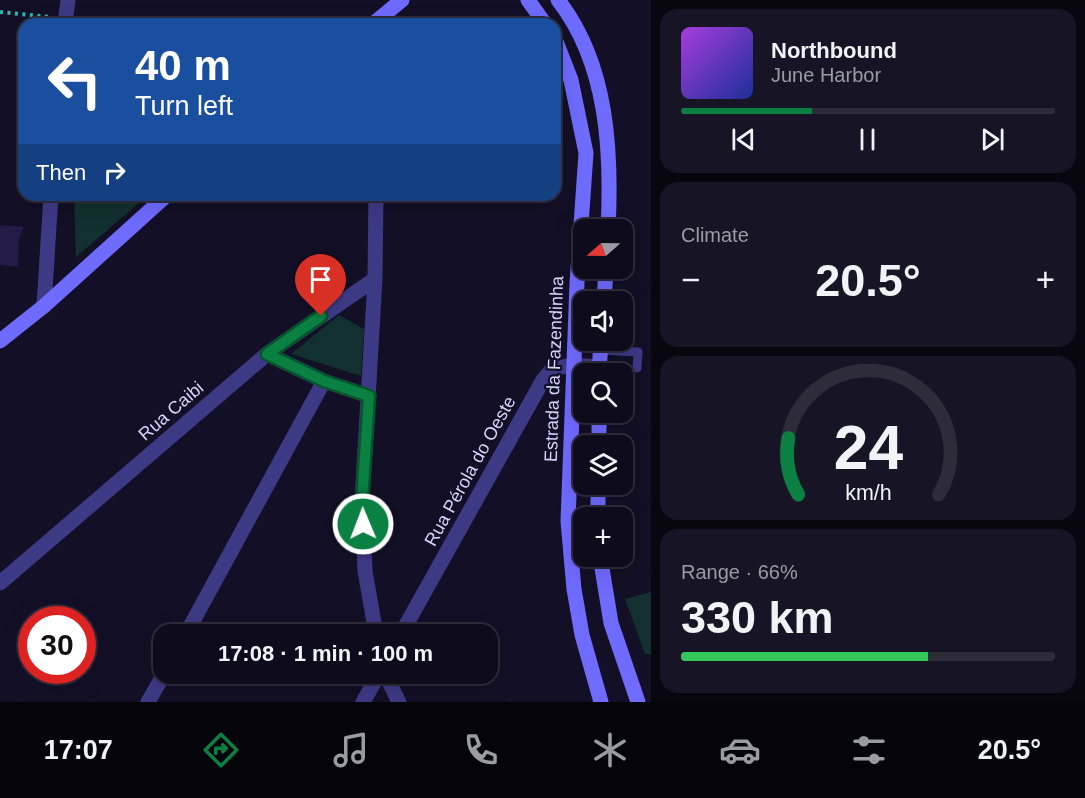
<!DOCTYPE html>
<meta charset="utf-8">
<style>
:root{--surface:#0e0b1c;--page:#171425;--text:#f1f3f6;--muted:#9b9ba3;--line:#2e2b3b;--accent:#0b8043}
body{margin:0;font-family:Helvetica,sans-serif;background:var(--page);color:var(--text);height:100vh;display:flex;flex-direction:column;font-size:22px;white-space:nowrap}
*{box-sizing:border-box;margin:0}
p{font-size:20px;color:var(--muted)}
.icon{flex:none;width:33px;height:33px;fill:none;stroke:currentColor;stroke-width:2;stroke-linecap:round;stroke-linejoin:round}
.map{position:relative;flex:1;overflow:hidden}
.side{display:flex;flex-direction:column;gap:9px;padding:9px;background:#08060f;width:434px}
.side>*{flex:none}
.top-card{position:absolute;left:18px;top:18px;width:543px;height:183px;border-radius:18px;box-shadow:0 6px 24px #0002,0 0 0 2px var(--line);background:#1a4fa0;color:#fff;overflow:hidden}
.needle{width:39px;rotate:250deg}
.fabs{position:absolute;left:573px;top:219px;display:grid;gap:12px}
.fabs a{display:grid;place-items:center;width:60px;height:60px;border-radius:12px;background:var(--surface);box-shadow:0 6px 24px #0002,0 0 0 2px var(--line);font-size:30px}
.speed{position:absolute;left:18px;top:606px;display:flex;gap:12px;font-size:30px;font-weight:700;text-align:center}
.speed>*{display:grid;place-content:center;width:78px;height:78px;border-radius:50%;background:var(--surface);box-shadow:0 6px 24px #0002,0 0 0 2px var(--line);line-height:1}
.speed .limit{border:9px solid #d22;background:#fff;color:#111}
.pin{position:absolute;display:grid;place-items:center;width:51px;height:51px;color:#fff;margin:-62px -26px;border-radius:50% 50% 50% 0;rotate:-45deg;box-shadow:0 0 6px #0007}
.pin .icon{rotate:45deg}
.me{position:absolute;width:66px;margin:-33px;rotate:359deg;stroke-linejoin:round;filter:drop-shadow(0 0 4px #0008)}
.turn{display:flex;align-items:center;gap:21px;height:126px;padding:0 18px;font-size:27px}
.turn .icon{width:78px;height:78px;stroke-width:2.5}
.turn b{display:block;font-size:42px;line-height:51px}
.then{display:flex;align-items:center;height:57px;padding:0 18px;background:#0003;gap:12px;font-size:22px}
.big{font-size:45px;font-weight:600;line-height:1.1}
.side .card{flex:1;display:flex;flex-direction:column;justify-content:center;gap:9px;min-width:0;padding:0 21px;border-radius:18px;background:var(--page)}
.side .dial{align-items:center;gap:0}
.dial svg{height:156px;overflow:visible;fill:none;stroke:var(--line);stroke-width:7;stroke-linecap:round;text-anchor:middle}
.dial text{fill:var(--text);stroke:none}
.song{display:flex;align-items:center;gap:18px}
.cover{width:72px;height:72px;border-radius:9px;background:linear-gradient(135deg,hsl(280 70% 55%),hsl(230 70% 35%))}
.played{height:6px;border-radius:3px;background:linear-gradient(90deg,var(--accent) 35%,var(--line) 35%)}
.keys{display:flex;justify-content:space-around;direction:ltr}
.heat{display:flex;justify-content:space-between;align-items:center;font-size:33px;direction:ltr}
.charge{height:9px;border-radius:4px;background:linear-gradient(90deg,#34c759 66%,var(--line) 0)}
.trip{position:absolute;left:153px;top:624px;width:345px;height:60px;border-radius:18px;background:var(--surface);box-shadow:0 6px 24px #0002,0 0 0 2px var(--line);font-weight:600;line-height:60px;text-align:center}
.tabs{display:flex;height:96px;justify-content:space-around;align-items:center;background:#06040b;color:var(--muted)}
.tabs .icon{width:42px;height:42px}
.tabs .on{color:var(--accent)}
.tabs b{font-size:27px;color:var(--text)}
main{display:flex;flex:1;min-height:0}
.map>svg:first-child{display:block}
</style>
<main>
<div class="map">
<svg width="652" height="702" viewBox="0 0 652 702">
<rect width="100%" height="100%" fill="#130f26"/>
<path fill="#12302f" d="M74,195H142L146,197L76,257Z
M339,315L364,329L361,376L291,354Z
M651,592V654H645L625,599Z"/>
<path fill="#241b47" d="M0,225L24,227L19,238L18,267L0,265Z"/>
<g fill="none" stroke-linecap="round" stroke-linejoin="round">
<path stroke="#2fb8b0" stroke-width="4" stroke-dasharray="3 4.5" stroke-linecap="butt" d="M0,12L50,17"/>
<path stroke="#3d3a85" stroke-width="9" d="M600,350L638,352L637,368"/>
<path stroke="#3d3a85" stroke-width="15" d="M65,24L68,0
M376,195L375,279L362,501L365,571L376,634
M44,306L51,195
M267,354L324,381L369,396
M0,583L267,354L375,279
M186,634L324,381
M401,634L543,380L552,369L573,365L599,367
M385,674L399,702
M148,702L164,674
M363,702L379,674"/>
<path stroke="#6f6bff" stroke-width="15" d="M528,0L545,24
M558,0C608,64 612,152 608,230
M373,24L402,0
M555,39L571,80L586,153L577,283L568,521L574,589L582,635L601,702
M604,302L606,268
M0,341L44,306L167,195
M599,374L601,340
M599,446V412
M598,518V484
M600,556L611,623L638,702"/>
</g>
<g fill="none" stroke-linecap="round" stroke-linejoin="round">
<g stroke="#07532c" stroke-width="15">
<path id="route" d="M321,316L267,354L324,381L369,396L362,501L363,524"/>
</g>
<use href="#route" stroke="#0b8043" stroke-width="10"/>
</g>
<g text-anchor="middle" stroke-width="4.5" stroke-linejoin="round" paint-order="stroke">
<g font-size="18" fill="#d9d4ff" stroke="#130f26">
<text transform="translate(554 369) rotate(-88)" y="6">Estrada da Fazendinha</text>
<text transform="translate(171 411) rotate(-41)" y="6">Rua Caibi</text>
<text transform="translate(470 471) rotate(-61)" y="6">Rua Pérola do Oeste</text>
</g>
</g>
</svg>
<div class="fabs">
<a><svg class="needle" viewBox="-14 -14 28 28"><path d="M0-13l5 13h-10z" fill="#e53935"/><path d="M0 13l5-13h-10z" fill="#9b9ba3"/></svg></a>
<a><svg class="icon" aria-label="sound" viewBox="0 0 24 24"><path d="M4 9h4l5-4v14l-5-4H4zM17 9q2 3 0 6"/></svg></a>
<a><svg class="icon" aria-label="search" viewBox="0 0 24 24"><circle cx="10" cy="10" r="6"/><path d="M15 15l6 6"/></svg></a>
<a><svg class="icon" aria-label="layers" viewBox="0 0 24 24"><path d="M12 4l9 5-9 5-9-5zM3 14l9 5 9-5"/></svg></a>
<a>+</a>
</div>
<div class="speed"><div class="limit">30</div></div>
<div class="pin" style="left:321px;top:316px;background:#d93025"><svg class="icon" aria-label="arrive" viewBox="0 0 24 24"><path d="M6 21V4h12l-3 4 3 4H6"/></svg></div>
<svg class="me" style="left:363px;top:524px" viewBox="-20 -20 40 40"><circle r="17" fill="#0b8043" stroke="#fff" stroke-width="3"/><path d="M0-11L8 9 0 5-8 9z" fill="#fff"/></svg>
<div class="trip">17:08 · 1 min · 100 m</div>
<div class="top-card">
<div class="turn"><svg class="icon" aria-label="left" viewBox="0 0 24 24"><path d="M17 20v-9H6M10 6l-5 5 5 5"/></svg><div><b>40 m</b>Turn left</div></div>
<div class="then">Then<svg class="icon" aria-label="right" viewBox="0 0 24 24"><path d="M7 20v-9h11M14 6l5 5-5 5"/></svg></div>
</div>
</div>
<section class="side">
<div class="card">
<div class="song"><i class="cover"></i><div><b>Northbound</b><p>June Harbor</p></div></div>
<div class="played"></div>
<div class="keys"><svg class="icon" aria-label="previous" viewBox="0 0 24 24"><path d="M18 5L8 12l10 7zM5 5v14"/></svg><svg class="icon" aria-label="pause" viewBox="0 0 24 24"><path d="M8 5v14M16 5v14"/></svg><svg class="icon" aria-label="next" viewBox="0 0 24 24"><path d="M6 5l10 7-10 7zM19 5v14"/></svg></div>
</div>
<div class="card"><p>Climate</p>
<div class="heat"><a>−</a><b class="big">20.5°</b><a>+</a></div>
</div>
<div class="card dial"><svg viewBox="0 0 100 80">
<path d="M14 69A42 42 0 1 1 86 69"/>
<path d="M14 69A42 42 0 0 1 9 40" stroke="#0b8043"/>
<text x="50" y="56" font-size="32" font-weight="700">24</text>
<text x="50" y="72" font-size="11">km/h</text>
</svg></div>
<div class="card"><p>Range · 66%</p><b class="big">330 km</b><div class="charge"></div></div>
</section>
</main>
<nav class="tabs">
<b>17:07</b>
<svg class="icon on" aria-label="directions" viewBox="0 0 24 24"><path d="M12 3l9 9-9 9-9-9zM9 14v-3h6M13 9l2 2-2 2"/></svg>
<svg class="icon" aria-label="music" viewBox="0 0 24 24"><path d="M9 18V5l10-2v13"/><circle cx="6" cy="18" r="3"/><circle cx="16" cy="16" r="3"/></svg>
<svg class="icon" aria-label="phone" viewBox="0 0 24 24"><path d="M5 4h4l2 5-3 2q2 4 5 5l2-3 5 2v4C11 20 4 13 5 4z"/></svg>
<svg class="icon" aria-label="climate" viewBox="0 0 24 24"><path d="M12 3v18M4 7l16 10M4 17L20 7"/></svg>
<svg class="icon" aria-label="car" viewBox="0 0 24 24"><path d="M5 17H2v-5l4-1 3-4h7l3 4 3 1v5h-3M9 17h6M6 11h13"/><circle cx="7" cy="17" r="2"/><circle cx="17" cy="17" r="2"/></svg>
<svg class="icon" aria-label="filters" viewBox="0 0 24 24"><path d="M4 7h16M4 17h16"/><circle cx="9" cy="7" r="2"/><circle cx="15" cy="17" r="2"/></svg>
<b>20.5°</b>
</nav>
